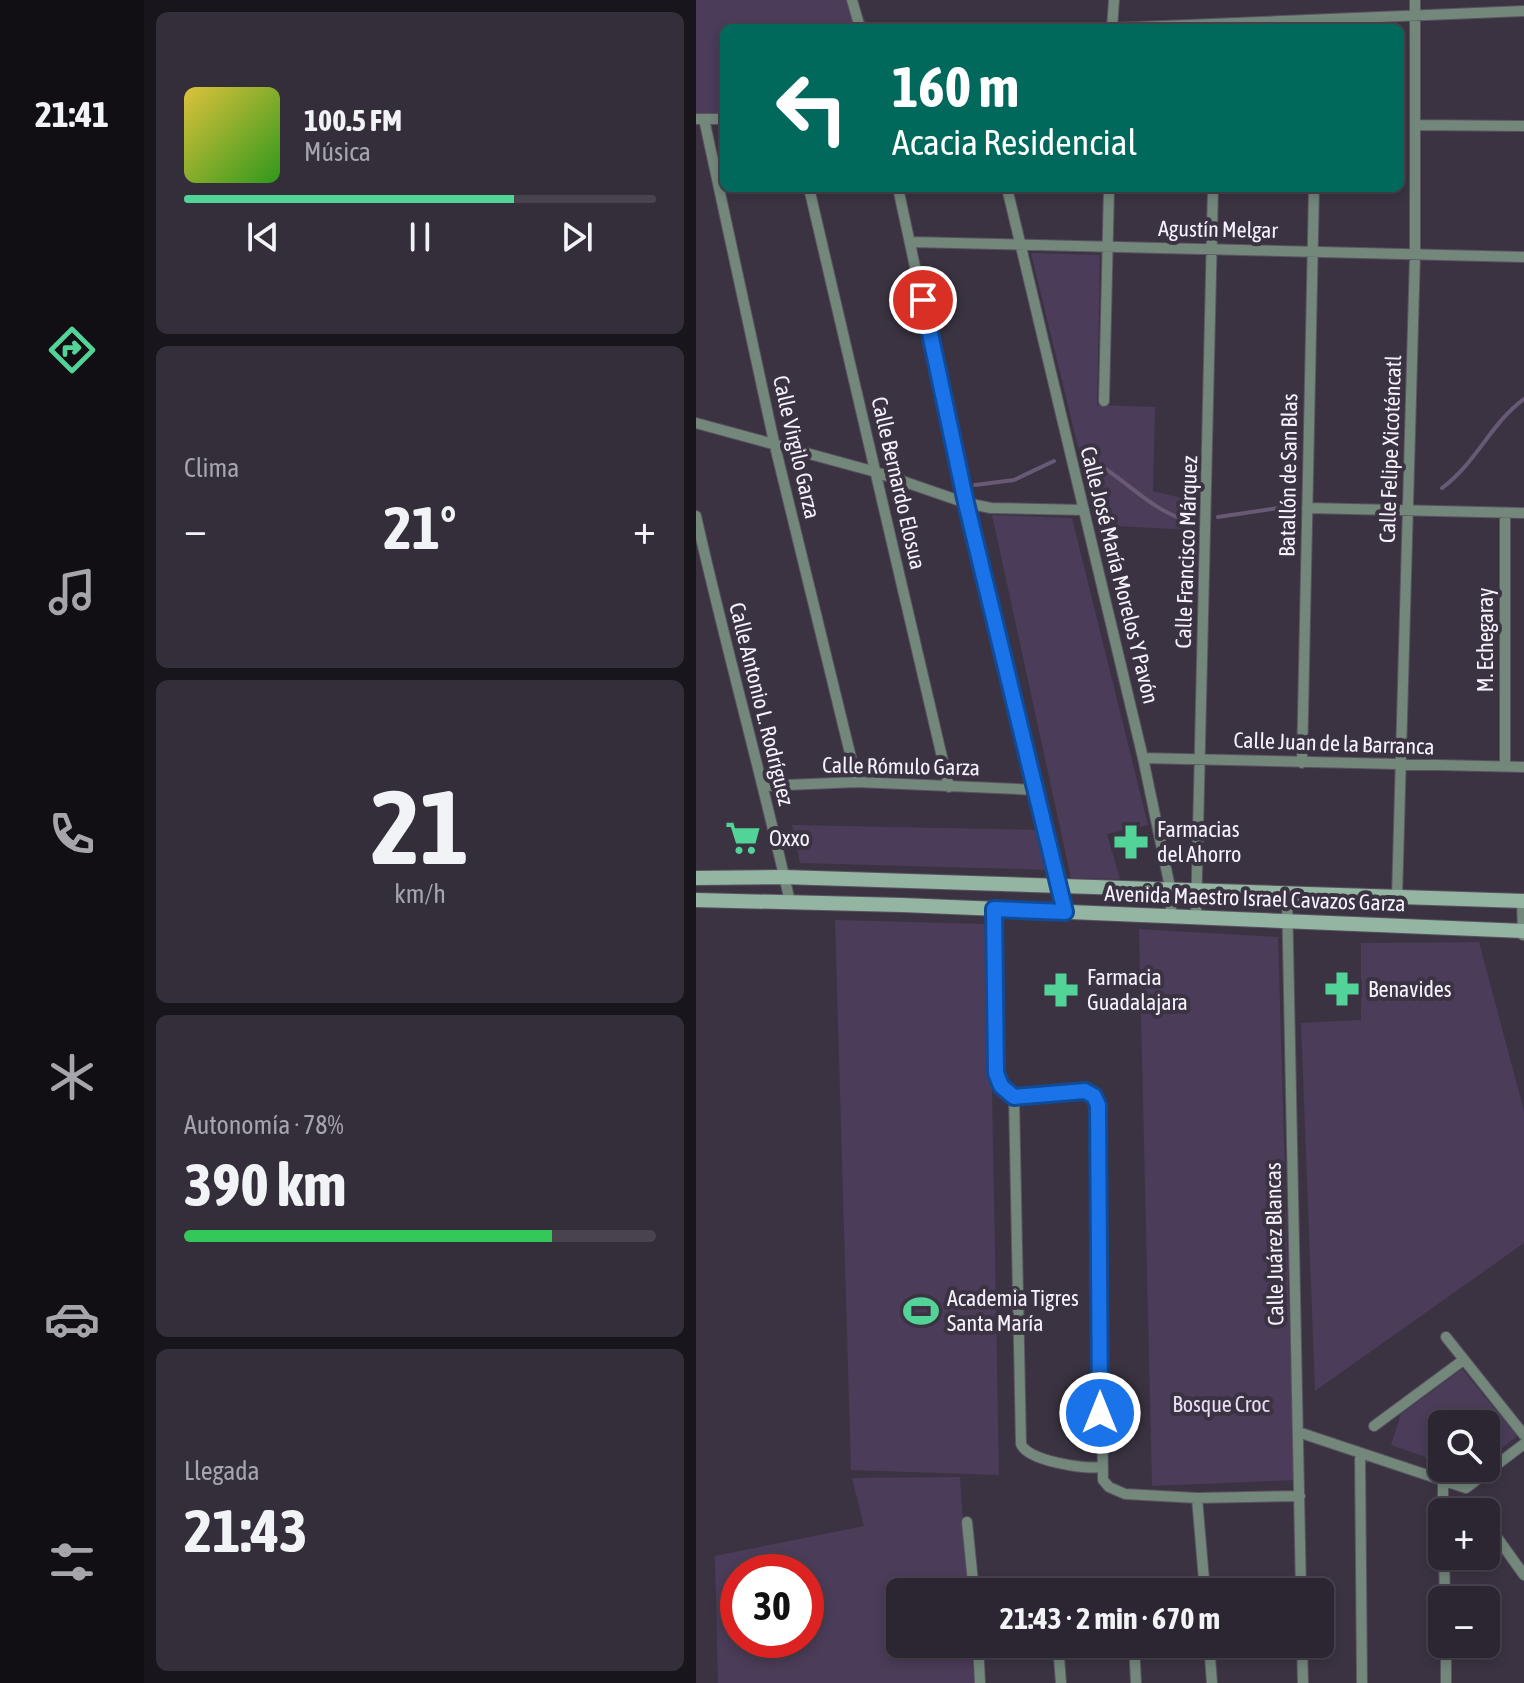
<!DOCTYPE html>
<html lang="es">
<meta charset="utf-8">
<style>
:root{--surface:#2c2632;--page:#342e3a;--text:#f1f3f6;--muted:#a6a5ac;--line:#48434d;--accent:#52d397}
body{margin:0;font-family:"Asap Condensed",sans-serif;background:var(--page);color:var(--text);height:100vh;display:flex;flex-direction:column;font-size:30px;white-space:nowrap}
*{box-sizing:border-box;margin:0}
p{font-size:26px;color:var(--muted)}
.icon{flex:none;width:44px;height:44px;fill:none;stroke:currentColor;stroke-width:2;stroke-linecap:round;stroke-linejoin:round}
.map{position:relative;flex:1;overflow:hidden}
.sheet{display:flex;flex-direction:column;gap:12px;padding:12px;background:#18151c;width:552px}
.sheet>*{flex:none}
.guide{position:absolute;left:24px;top:24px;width:684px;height:168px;border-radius:12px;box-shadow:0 4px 12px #0003,0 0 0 2px var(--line);background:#00695c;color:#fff;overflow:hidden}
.tools{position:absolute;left:732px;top:1410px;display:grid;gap:16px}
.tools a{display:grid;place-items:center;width:72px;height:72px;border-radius:12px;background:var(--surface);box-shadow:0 4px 12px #0003,0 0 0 2px var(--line);font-size:40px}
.speed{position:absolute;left:24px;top:1554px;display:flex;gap:16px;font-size:40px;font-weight:700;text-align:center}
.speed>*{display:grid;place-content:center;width:104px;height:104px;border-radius:50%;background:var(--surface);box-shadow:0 4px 12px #0003,0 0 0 2px var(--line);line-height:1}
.speed .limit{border:12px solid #d22;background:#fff;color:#111}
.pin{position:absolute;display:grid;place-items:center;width:68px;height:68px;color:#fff;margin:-34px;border:4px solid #fff;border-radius:50%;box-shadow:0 2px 8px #0007}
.me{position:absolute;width:88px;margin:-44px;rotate:0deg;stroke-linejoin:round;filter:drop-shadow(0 0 6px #0008)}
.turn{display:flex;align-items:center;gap:28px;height:168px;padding:0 40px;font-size:36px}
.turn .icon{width:104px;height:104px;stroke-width:2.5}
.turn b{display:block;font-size:56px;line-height:68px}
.big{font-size:60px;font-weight:700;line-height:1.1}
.sheet .widget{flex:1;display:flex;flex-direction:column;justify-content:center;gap:12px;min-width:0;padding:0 28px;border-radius:12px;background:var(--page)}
.sheet .dial{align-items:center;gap:0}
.dial b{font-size:104px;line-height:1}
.song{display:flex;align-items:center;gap:24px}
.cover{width:96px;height:96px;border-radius:12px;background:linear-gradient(135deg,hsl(50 70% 55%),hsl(110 70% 35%))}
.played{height:8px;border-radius:4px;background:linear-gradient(90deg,var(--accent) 70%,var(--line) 70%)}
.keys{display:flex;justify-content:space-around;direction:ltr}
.heat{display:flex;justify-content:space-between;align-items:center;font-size:44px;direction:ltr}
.charge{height:12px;border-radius:6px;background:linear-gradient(90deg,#34c759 78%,var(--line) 0)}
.trip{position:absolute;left:190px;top:1578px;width:448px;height:80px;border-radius:12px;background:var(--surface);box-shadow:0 4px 12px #0003,0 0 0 2px var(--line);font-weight:700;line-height:80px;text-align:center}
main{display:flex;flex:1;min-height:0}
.menu{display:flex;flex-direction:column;width:144px;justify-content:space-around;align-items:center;background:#120f14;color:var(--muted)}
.menu .icon{width:56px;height:56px}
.menu .active{color:var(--accent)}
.menu b{font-size:36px;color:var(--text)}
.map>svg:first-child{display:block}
</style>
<main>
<nav class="menu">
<b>21:41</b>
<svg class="icon active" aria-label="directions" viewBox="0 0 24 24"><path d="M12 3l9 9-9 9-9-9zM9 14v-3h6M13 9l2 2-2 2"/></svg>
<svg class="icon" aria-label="music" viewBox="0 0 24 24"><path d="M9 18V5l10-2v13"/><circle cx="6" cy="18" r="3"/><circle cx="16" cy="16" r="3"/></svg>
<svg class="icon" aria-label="phone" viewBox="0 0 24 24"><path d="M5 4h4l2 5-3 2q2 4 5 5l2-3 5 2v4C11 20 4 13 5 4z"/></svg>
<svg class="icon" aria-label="climate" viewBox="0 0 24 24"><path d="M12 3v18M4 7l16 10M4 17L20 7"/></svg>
<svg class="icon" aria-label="car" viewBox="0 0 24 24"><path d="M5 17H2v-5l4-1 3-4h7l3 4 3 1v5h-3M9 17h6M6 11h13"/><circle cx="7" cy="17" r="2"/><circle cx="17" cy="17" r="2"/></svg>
<svg class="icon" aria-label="filters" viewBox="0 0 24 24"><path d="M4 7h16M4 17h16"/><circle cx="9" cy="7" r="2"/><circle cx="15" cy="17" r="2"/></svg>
</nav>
<section class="sheet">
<div class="widget">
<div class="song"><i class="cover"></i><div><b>100.5 FM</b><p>Música</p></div></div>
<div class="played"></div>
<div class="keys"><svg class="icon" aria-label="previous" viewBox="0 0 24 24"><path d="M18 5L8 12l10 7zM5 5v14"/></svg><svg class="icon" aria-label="pause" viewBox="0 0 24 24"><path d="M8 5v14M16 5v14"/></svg><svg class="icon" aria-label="next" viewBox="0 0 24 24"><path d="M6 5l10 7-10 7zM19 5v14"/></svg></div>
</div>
<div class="widget"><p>Clima</p>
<div class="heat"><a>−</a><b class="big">21°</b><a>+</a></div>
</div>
<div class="widget dial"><b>21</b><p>km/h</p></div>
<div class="widget"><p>Autonomía · 78%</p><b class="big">390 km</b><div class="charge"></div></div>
<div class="widget"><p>Llegada</p><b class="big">21:43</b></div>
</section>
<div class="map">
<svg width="828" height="1683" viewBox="0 0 828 1683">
<rect width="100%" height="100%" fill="#3b3342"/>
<path fill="#4b3c59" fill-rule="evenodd" d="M0,0H159L173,28H28V118L0,119Z
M335,253L404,255L401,405L459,407L457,491L497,501V530L401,525Z
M296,515L376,518L452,825L411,834L424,879L375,878Z
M96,825L344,830L355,870L104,863Z
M139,920L293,924L303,1475L155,1470Z
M443,929L582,937L598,1480L456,1486Z
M783,942L828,1111V1243L619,1391L605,1023L665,1020V943Z
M766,1369L821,1436L790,1461V1424H746V1463L695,1445L705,1414Z
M264,1477L272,1592H204V1644H276L278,1683H22L19,1556L168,1526L156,1478ZM42,1572H110V1640H42Z"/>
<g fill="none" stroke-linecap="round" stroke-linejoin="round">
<path stroke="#685975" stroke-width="4" d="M386,456C426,473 451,510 493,521
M279,485L318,480L358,461
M746,488C781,462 795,423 828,399
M522,517L596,506"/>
<g stroke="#595260" stroke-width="12">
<path id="street" d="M156,0L164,28
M416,28L418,0
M418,28L828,11
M0,119H28
M8,119L78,442L161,782
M720,125L828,126
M113,188L253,787
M202,188L270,503L369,912
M311,188L447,758L475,892V916
M215,242L828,257
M408,401L413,188
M0,423L180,472L270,503L295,508L388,510
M611,508L828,513
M0,516C29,645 65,772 94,902
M447,758L828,767
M606,763L618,188
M809,767V513
M68,786L161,782L342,790
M591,895L605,1592
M701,898L719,254V0
M826,901L827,935
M298,909L302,1080L318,1097L389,1091L398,1096L402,1105L407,1480L413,1487L429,1494L501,1498L604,1496
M500,917L517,188
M318,1097L325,1444C332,1461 387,1469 405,1467
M750,1337L828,1435
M678,1426L766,1361
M602,1432L770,1488L828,1444
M664,1454L666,1683
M747,1482V1512
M501,1498L509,1592
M271,1522L278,1592
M790,1522L828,1575
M748,1556L749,1600
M282,1644L284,1683
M362,1644L365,1683
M438,1644L440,1683
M513,1644L516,1683
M606,1644L607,1683
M750,1644V1683"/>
</g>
<g stroke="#595260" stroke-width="16">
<path id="secondary" d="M0,878L88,877L828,901
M0,900L206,905L828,931"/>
</g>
<use href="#street" stroke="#73877b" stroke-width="10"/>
<use href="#secondary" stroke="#93b5a2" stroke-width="14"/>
</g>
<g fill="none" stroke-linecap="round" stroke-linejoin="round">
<g stroke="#114b97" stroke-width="20">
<path id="route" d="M227,300L270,503L369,912L298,909L300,1073L305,1086L318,1097L389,1091L398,1096L402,1105L404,1413"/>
</g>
<use href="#route" stroke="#1a73e8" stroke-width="14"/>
</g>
<defs>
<g id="supermarket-bare" transform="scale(2.76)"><path d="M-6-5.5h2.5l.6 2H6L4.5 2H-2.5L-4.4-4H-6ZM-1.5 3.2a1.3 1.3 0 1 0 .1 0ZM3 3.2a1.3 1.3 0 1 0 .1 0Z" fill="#52d397" stroke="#3b3342" stroke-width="2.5" paint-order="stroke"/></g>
<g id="pharmacy-bare" transform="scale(2.76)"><path d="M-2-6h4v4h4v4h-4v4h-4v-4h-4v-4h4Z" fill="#52d397" stroke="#3b3342" stroke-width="2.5" paint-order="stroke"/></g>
<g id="stadium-bare" transform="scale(2.76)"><path d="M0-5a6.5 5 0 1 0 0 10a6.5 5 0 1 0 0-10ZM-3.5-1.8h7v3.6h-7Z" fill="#52d397" stroke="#3b3342" stroke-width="2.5" paint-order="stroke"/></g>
</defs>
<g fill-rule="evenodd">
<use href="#supermarket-bare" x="47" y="838"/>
<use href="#pharmacy-bare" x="435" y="842"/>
<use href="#pharmacy-bare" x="646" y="989"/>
<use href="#pharmacy-bare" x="365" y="990"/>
<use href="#stadium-bare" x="225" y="1311"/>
</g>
<g text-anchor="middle" stroke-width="8" stroke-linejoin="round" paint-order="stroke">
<g font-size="22" fill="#f6f2fb" stroke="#3b3342">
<text transform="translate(522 229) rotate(1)" y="8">Agustín Melgar</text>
<text transform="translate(101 447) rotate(77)" y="8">Calle Virgilo Garza</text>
<text transform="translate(694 449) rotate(-88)" y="8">Calle Felipe Xicoténcatl</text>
<text transform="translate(592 475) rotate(-89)" y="8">Batallón de San Blas</text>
<text transform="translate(203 483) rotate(77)" y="8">Calle Bernardo Elosua</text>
<text transform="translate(490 552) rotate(-88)" y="8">Calle Francisco Márquez</text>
<text transform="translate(424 575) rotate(76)" y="8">Calle José María Morelos Y Pavón</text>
<text transform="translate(789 640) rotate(-90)" y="8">M. Echegaray</text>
<text transform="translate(66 704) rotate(76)" y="8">Calle Antonio L. Rodríguez</text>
<text transform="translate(638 743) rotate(2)" y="8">Calle Juan de la Barranca</text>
<text transform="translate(205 766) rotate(1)" y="8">Calle Rómulo Garza</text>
<text transform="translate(559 898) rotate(2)" y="8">Avenida Maestro Israel Cavazos Garza</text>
<text transform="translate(578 1244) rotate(-91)" y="8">Calle Juárez Blancas</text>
</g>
<g font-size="22" fill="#f6f2fb" stroke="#3b3342" text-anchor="start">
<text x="461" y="837">Farmacias<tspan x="461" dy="25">del Ahorro</tspan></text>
<text x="73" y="846">Oxxo</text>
<text x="391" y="985">Farmacia<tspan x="391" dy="25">Guadalajara</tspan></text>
<text x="672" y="997">Benavides</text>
<text x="251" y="1306">Academia Tigres<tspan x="251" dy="25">Santa María</tspan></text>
</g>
<g font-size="22" fill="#e9dcf6" stroke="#3b3342">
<text x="525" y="1412">Bosque Croc</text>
</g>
</g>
</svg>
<div class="tools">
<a><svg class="icon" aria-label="search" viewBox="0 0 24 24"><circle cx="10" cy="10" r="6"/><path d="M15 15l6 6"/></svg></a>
<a>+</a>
<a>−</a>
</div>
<div class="speed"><div class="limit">30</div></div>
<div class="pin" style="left:227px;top:300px;background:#d93025"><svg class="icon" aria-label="arrive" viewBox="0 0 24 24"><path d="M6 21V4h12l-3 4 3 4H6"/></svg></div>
<svg class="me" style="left:404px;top:1413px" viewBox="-20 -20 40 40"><circle r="17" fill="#1a73e8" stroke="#fff" stroke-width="3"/><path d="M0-11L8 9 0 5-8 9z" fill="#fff"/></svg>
<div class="trip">21:43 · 2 min · 670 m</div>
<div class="guide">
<div class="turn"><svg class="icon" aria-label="left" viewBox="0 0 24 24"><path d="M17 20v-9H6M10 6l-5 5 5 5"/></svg><div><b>160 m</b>Acacia Residencial</div></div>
</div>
</div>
</main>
